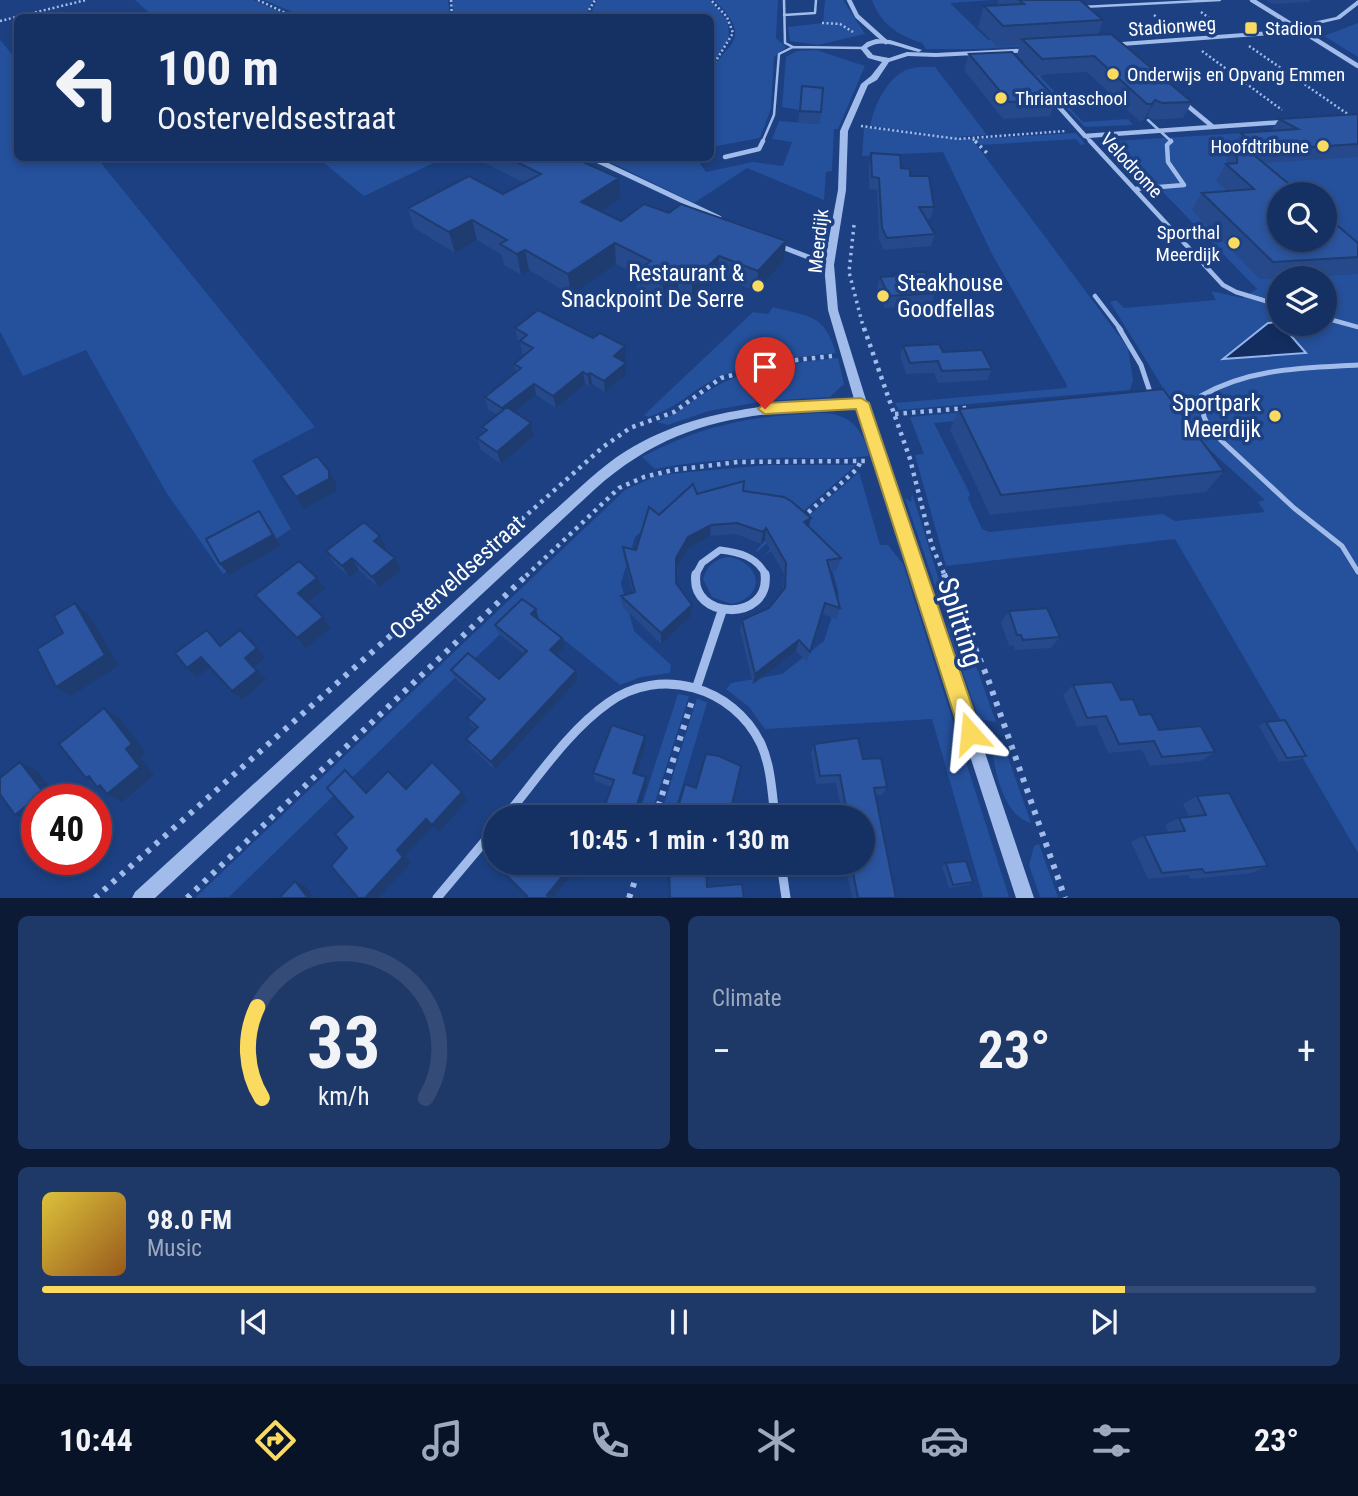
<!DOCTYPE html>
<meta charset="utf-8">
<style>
:root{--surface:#153062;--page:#1e3868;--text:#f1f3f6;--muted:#9da9be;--line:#344b77;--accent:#fadb5f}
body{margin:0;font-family:"Roboto Condensed",sans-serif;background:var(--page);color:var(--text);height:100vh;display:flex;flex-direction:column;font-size:26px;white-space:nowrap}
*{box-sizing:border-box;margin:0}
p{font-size:23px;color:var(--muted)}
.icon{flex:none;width:38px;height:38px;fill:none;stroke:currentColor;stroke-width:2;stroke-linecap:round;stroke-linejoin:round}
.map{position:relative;height:898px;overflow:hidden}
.details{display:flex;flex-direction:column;gap:18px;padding:18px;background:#0c1a36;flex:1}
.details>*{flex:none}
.hud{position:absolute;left:14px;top:14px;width:700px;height:147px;border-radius:10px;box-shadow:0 4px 10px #0003,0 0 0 2px var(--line);background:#153062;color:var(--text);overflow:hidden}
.tools{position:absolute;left:1267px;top:182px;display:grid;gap:14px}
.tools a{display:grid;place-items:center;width:70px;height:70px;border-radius:50%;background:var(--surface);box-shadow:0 4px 10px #0003,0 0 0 2px var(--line);font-size:35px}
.speed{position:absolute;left:21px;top:784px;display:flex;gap:14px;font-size:35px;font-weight:700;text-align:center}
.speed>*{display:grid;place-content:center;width:91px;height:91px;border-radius:50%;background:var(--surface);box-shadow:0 4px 10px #0003,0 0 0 2px var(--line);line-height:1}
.speed .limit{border:10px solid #d22;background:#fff;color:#111}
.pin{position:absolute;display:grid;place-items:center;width:60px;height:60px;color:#fff;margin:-72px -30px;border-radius:50% 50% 50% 0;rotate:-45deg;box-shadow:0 0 7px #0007}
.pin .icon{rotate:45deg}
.me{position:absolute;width:77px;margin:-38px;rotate:342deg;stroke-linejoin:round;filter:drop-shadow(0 0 5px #0008)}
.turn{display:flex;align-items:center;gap:24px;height:147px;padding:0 28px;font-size:32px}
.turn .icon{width:91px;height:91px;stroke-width:2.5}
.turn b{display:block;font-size:49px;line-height:60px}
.big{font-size:52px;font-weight:700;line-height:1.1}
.details .widget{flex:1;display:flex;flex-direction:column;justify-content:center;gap:10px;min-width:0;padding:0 24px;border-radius:10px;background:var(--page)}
.details .dial{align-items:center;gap:0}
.dial svg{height:182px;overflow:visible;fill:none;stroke:var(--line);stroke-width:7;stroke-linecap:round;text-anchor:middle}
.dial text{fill:var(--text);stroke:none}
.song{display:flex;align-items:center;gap:21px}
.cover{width:84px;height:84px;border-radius:10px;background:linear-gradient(135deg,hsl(50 70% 55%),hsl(30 70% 35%))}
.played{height:7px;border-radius:4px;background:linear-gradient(90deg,var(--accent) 85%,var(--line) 85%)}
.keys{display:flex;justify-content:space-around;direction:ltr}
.heat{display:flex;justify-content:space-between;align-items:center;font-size:38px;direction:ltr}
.details .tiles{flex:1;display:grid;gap:18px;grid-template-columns:1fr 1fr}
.widget:last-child{grid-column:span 2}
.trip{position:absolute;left:483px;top:805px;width:392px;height:70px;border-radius:35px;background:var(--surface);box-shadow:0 4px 10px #0003,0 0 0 2px var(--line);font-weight:700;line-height:70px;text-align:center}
.menu{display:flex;height:112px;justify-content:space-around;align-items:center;background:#081327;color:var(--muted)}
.menu .icon{width:49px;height:49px}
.menu .current{color:var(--accent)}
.menu b{font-size:32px;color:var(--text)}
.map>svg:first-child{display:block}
</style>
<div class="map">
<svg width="1358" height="898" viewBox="0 0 1358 898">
<rect width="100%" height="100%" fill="#1c4082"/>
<path fill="#25509b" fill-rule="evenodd" d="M135,0H253L291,17H154Z
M264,0H448L450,16L333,18L322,15L304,17Z
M452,0H593V1L588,10L590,17L454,18Z
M597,0H710L728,22L729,39L711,66L710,18L595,17L592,10Z
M714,0H778L776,38L786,47L774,57L771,108L760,138L711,147C710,128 708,80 716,65C721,53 736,46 735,32C734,19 723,9 714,0Z
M825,0H843L865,34L818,45L790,41L788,27L823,23Z
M872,0H993L950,3L988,40L1089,35V43L979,49H926L922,43C898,35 881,25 872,0Z
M1358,23V57L1324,36Z
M0,40L17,60L18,158H97L315,427L252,460L291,529L223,574L166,492L86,350L23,376L0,331Z
M816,50L865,66L838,129H834L832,171L826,172L824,200L747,168L694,203L602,158H696L706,172L753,162L783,166L792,142L772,139L779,121L819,124L799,110L782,107L786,57L797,51Z
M1114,56L1040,76L1083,122L1128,119L1133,125L1085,127L1022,62Z
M935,67L987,135L954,137L870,126C874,106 887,78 906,70C915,66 926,67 935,67Z
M1358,126V853L1175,539L946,566L915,455L924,454L910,417L1126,397L1120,406L934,423L970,494L968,498L982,529L989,532L1163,514L1175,521L1265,512L1258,502L1265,500L1201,442L1186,425L1110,302L1116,300L1124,308L1216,300L1211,291L1242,298L1257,289L1156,185H1149L1109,143H1115L1114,141ZM1279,194H1325V240H1279ZM1279,278H1325V324H1279Z
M864,127L972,139L1128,348L1133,380L1130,390L899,410L895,403L1066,388L1067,385L992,254L943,152L862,156Z
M1076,133L1085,144L1081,145L1076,139L980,145L975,139Z
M318,158H444L364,196Z
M773,307C809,317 824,313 836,353C797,357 755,361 719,377C691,390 680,407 648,417L644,415L753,312L768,314Z
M838,358L844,384L830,397L764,401L709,411L668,425L657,422C680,414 695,397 717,386C753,366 798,363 838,358Z
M821,413C850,413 864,430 869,456C838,460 807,457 776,458C736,459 695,461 655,469L642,457C705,424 751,416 821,413Z
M767,465H856L757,552L756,551L788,513L670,506L635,537L621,583L634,631L671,665L670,673L641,677L620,685L526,609L229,897L195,898L625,490L658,475Z
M859,472L880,545H888L903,564L1009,897H983L932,719L765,729L749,707L726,689L731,683L782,674L824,641L839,594L826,548L807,529L763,556Z
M912,493L948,609L942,606L905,498L911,502Z
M731,557C763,565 765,598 731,604L712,597L703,579C708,564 716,558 731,557Z
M955,623L978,671L996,722L979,719L947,627Z
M678,694L689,696L650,817H638Z
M697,698L707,703L673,817H660Z
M1002,740L1031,823C1004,816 995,772 992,749Z
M1039,844L1058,897H1040L1029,865L1034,846Z"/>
<path fill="#132d61" stroke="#94b5ec" stroke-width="2" d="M1279,322L1306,353L1223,359L1268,323Z"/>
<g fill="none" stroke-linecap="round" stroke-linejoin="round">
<path stroke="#a1bcea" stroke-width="2.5" stroke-dasharray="2 2.5" stroke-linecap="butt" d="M258,0L296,18
M451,0L452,18
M1201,12L1216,23
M1154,15L1172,29
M310,18H330
M593,18L589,10L595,0
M0,21L86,0
M822,23L840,24L853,32
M1249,46L1352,117
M1202,51L1282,110
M710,89L712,67L733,33L727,17L711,0
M861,126L958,139L1066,131
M973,139L977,143"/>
<path stroke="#a1bcea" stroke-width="3.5" stroke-dasharray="2.5 4.5" stroke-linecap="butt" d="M975,141L988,154
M854,225L849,272L864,330"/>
<path stroke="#a1bcea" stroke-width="4.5" stroke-dasharray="3.5 5" stroke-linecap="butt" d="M864,328L910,459L932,546L945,576
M895,414L967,408
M802,518L857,469L861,461
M458,576L603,447L630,428L674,412L721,378L788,361L832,356
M526,576L619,488L644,477L673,470L738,462L866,461"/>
<path stroke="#a1bcea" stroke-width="6" stroke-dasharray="4.5 7" stroke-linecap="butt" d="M944,574L988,679L1065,898
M655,817L692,701
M95,898L460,574
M187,898L528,574
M629,898L641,863"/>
<path stroke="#a1bcea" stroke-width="2.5" d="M784,0L785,43L793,47
M1082,7L1220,0
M784,15L815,13L816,0
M1148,120L1172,142L1170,143
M1085,136L1092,143
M762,143L774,115L779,54L793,47L863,48"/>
<path stroke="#a1bcea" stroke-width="4.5" d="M1090,141L1223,285L1236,292L1279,305
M725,157L759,149L763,141
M1135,189L1184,185L1168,162L1167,145L1171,141
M1095,296L1121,330
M1325,318L1358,327"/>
<path stroke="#a1bcea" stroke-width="5" d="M1119,328L1141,365L1150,392
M1358,365C1303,368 1250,368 1201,396L1204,417L1211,431L1294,508L1342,546L1358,572"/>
<path stroke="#a1bcea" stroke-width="4.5" d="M849,0L857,16L886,42
M1252,0L1358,66
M1051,98L1085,136L1284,122
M1183,102L1212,126"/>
<path stroke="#a1bcea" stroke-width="5" d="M592,158L719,218
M777,245L829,265"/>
<path stroke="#a1bcea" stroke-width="7" d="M695,576L702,563L720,550C739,552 758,557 766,576"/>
<path stroke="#a1bcea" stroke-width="9" d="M696,574C689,620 771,623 765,574
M697,686L722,611
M505,817C537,779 567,732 608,703C660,665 734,687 761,744C771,766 772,793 775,817
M781,863L786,898
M437,898L495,829"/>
<path fill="#a1bcea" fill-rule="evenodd" d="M1358,0V5L1340,19L1271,35L1108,47L1105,45L1108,43L1271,31L1336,17Z
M876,39L890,40L922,50L919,52C902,49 883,37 867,48L873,55L889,58L907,52L936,53L1034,48L1037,50L1034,52L936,57L908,56L889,62L877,80L868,85L848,131L846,190L834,265L838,310L867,403L1034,898H1016L857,407C750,414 677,416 594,490L155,898H132L135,892L547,517C573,495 597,469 626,451C695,408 775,404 854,399L828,310L824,265L838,190L840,131L861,84L871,76L882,62L868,58L860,48L867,42Z"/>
</g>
<path fill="#25498a" d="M998,0H1080L1103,20L1098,35L1192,102L1183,118L1154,120L1147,116L1144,120L1139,121L1087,72L1036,75L1017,55L1020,45L997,47L978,27L984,6L997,5Z
M1266,0H1310L1309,2L1272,4Z
M969,54L1056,99L1050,116L1003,119L964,70Z
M802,86L821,112L819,124L798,123Z
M1358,114V157L1263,163L1358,243V274L1260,279L1192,210L1202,193L1227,191L1216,181L1226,164H1227V157L1241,133L1271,131L1279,119Z
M871,153L901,168L910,176L934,207L930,219H926L935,234L931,246L884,250L879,240L877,190L869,189V165Z
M482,158H574L619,178L621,198L600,211L621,221L669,213L786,241L784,261L756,291L718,277L692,301L678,295L664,306L637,291L636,274L616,264L571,295L529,270L521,275L504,265L502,255L477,240L455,253L414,228L408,208L503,194L524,183L483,162Z
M893,274L935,293L931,306L885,308L877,289L880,277L892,276Z
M515,328L626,358L623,361L626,374L605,392L592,384L589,386L585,384L556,408L536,395L514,412L534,436L501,464L481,450L477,438L484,433L482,427L497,415L488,409L485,397L516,373L514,364L525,354L522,353L520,342L518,340Z
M903,346L992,369L987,380L938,383L934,373L906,374L900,357Z
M959,409L1224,471L1206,492L990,515L950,430Z
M743,491L811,518L809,527L841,558L837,570L830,571L840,608L836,619L822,614L807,662L796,651L753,684L740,630L742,620L769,608L783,590L784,574L765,540L761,544L736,534L710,536L688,549L676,569V583L692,605L691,616L661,644L623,607L621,596L633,593L624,558L623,547L636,550L659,515L697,494Z
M386,548L384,549L401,570L379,588L359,570L349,577L334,563L326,551Z
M325,589L308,603L323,617L331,628L306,649L255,595Z
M1009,611L1060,637L1051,648L1015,650L1013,645L1009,646L1001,622Z
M538,619L564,647L557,655L576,671L578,680L495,770L471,747L466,739L476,729L472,726L467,718L483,702L456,679L451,670L499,679L524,654L499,634L495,625Z
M1073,685L1121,700L1159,730L1215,752L1201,761L1150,766L1142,750L1108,753L1096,725L1077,727L1063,695Z
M1266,722L1306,756L1298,760L1279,762L1259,726Z
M645,736L646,744L636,774L646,777L647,785L636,817H601L612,787L595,781L593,773Z
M814,744L863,759L887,787L882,795H876L896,898H852L845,863L831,864L830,863H863V817H826L827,815L842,814L836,783L816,784L811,753Z
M685,784L729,817H675Z
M1197,796L1268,866L1252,873L1191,879L1188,875L1148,879L1131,842L1144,835L1168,832L1165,825L1179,818L1189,817L1183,804Z
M599,863L589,876L585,873L580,880L573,873L553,898H526L527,896L504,873Z
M946,863L973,882L969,885L949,888L942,866Z"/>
<path fill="#1e3c70" d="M1155,100L1147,116L1144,120L1152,104Z
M619,178L621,198L583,222L581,202Z
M472,220L477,240L455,253L449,232Z
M786,241L784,261L756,291L758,271Z
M615,243L616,264L571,295L568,274Z
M525,250L529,270L521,275L517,254Z
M719,256L718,277L692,301V280Z
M678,274V295L664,306L663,285Z
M625,346L626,358L615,368L614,356Z
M626,363V374L605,392L604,381Z
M583,372L585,384L556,408L553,396Z
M590,373L592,384L589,386L588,375Z
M534,384L536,395L505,419L502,408Z
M531,423L534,436L501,464L497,452Z
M329,471L336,483V491L304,509L296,497Z
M259,511L267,523L281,546L229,575L220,564Z
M811,518L808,529L804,522Z
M711,525L710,536L688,549L676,569V558L688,537Z
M766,528L765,540L761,544L763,532Z
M380,536L386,548L381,552L374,541Z
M352,558L359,570L349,577L342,566Z
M395,558L401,570L379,588L372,577Z
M317,578L325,589L306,604L298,593Z
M75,603L88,614L119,665L71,696L56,687Z
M692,605L691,616L661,644V633Z
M536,609L539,619L531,614Z
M323,617L331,628L306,649L297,638Z
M240,630L265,657L254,667L266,679L242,700L232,691L245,658Z
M562,638L564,647L553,659L550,650Z
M799,640L796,651L753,684L755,674Z
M201,657L211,666L197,677L187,668Z
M576,671L578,680L495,770L491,762Z
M104,708L118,717L146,753L140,757L154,775L122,802L107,794L108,793L97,787L99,785L86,778L126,749Z
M645,736L646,744L634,781L633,773Z
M20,762L37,771L60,799L37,800V819L33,822L15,815Z
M646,777L647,785L636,817H633Z
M462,792L468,800L439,832L432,825Z
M426,819L433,826L405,856L411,863L378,898H365L397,850Z
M592,863H599L589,876L586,870L583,869L585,873L580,880L577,874L585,865Z
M570,867L573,873L553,898H549L547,895Z
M295,881L306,887L314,898H308Z"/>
<path fill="#2b55a0" stroke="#1e3c70" stroke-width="2" d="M1019,0H1080L1103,20L1003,26L984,6L1024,4Z
M1111,34L1192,102L1162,103L1155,100L1152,104H1147L1094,56L1042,59L1022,39Z
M1012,52L1056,99L1009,102L969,54Z
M802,86L823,88L821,112L800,111Z
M1358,114V144L1260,150L1241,133L1298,129L1279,119Z
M1237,141L1301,194H1279V240H1325V215L1358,243V257L1273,262L1202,193L1254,189L1226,164L1237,163Z
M871,153L900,155L901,168L910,169V176H929L934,207H919L935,234L887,238L882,228L879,178L872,177Z
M509,158H574L619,178L581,202L621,221L644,204L669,213L681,204L786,241L758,271L719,256L692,280L678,274L663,285L636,271L651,261L615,243L568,274L525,250L517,254L500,244L507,240L472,220L449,232L408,208L469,176L503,194L541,174Z
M925,272L935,293L889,296L880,277L894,276L893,274Z
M538,310L593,338L600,333L625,346L614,356L626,363L604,381L590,373L588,375L583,372L553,396L534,384L502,408L485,397L521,368L514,364L533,348L520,341L527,335L515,328Z
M939,344L943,352L982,350L992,369L942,371L938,361L910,363L903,346Z
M1163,389L1224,471L1001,495L959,409Z
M507,407L531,423L497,452L477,438L487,430L482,427Z
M317,456L329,471V479L296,497L281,476Z
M744,481L743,491L784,497L791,501L811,518L804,522L841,558L827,560L840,608L825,603L810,652L799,640L755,674L742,620L769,608L785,588L786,563L766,528L763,532L737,523L711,525L688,537L676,558V583L692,605L661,633L621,596L635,592L623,547L636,550L649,507L659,515L693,484L697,494Z
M259,511L273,535L220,564L206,539Z
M364,522L380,536L374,541L395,558L372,577L352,558L342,566L326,551Z
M299,561L317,578L298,593L323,617L297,638L255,595Z
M522,599L536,609L531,614L562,638L550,650L576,671L491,762L466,739L478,727L467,718L485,699L451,670L468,653L499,679L527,651L495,625Z
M75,603L105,655L56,687L37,649L63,633L54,616Z
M1047,608L1060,637L1023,640L1021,635H1017L1009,611Z
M207,630L220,646L240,630L257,648L245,658L257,671L232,691L201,657L187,668L175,653Z
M1112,682L1121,700L1133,699L1140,715L1151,714L1159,730L1201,726L1215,752L1162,757L1154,741L1119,744L1106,716L1087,718L1073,685Z
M104,708L132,744L126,749L140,767L107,794L100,785L97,787L89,776L86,778L59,744Z
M1285,720L1306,756L1287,758L1266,722Z
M612,725L645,736L633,773L646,777L633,817H601L614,780L593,773Z
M858,738L863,759L881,758L887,787L874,788L896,898H858L851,863H863V817H827V815L847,813L840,775L820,776L814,744Z
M706,754L719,756L741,766L729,817H723L708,813L707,817H675L685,784L696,788Z
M20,762L43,792L15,815L0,794V778Z
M432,762L462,792L432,825L426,819L397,850L403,857L365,898H358L331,866L347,848L335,834L353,817L327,788L345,770L366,793L388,771L406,789Z
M1229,793L1268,866L1205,873L1202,869L1162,873L1144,835L1185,831L1179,818L1206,815L1197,796Z
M966,861L973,882L953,885L946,863Z
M512,863H592L586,870L583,869L585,865L577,874L570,867L547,895L549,898H526L527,896L504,873Z
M706,867L707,887L742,884L744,898H670L669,870Z
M295,881L308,898H279Z"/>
<path fill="#fadb5f" stroke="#a28e3e" stroke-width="2" d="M861,398L869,403L981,733L978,740L970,743L963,740L960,733L856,409L765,414L758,409L765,403Z"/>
<g fill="#fadb5f" stroke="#1c4082" stroke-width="2.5">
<rect x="1244" y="21" width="14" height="14" rx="3.5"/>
<circle cx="1113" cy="74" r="7"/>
<circle cx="1001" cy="98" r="7"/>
<circle cx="1323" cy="146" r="7"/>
<circle cx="1234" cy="243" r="7"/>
<circle cx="758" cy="286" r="7"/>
<circle cx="883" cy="296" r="7"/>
<circle cx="1275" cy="416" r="7"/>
</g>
<g text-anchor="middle" stroke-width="7" stroke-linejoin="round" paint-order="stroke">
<g font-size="19" fill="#fff" stroke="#1c4082">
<text transform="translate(1172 26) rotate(-4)" y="7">Stadionweg</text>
<text transform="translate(1132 165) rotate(47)" y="7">Velodrome</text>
<text transform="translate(818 241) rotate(-84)" y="7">Meerdijk</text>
</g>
<g font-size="19" fill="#fff" stroke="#1c4082" text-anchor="start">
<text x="1265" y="35">Stadion</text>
<text x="1127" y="81">Onderwijs en Opvang Emmen</text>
<text x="1015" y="105">Thriantaschool</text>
<text x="1309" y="153" text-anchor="end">Hoofdtribune</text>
<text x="1220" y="239" text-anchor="end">Sporthal<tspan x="1220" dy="22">Meerdijk</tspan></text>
</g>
<g font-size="23" fill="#fff" stroke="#1c4082" text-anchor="end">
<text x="744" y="281">Restaurant &amp;<tspan x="744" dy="26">Snackpoint De Serre</tspan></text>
<text x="897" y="291" text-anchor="start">Steakhouse<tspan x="897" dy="26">Goodfellas</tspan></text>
<text x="1261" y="411">Sportpark<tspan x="1261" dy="26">Meerdijk</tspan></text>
</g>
<g font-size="23" fill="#fff" stroke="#1c4082">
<text transform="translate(457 577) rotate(-42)" y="8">Oosterveldsestraat</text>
</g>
<g font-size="28" fill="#fff" stroke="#1c4082">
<text transform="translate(961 622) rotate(72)" y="10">Splitting</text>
</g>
</g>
</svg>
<div class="tools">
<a><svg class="icon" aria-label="search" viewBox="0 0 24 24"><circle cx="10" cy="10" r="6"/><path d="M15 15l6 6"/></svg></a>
<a><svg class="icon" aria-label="layers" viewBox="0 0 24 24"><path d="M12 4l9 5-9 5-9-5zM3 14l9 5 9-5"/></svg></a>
</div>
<div class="speed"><div class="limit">40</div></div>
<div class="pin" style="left:765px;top:409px;background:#d93025"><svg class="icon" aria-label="arrive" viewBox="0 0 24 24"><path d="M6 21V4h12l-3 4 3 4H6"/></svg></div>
<svg class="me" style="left:970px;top:733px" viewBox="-20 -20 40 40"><path d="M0-17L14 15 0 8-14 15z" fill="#fadb5f" stroke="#fff" stroke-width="4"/></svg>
<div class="trip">10:45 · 1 min · 130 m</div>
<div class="hud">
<div class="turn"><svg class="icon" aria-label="left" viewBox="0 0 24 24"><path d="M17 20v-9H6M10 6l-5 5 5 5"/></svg><div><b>100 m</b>Oosterveldsestraat</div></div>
</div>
</div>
<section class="details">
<div class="tiles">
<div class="widget dial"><svg viewBox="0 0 100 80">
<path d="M14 69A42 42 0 1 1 86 69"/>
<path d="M14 69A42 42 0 0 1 12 29" stroke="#fadb5f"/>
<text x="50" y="56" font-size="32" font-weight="700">33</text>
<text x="50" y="72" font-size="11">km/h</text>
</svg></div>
<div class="widget"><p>Climate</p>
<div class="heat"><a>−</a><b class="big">23°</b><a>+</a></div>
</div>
<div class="widget">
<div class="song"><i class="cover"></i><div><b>98.0 FM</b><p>Music</p></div></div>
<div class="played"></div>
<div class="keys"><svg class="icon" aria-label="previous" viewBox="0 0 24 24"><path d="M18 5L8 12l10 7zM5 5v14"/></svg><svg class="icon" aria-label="pause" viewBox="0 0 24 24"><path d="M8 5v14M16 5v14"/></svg><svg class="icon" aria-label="next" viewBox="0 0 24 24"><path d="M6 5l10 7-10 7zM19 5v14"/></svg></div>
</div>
</div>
</section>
<nav class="menu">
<b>10:44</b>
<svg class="icon current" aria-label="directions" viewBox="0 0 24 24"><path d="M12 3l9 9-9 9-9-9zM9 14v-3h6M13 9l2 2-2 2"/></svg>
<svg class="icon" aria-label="music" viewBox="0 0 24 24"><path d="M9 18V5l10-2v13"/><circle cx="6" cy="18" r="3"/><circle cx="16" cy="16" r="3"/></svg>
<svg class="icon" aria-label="phone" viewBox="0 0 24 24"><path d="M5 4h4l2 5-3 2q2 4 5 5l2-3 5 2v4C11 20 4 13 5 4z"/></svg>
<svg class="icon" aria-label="climate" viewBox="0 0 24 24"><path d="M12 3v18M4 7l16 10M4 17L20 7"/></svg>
<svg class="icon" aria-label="car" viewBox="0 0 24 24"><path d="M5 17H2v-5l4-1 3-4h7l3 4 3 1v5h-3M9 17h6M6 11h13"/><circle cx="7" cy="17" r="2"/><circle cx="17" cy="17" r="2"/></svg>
<svg class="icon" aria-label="filters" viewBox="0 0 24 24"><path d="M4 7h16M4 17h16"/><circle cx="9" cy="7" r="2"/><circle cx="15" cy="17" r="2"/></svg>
<b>23°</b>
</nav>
